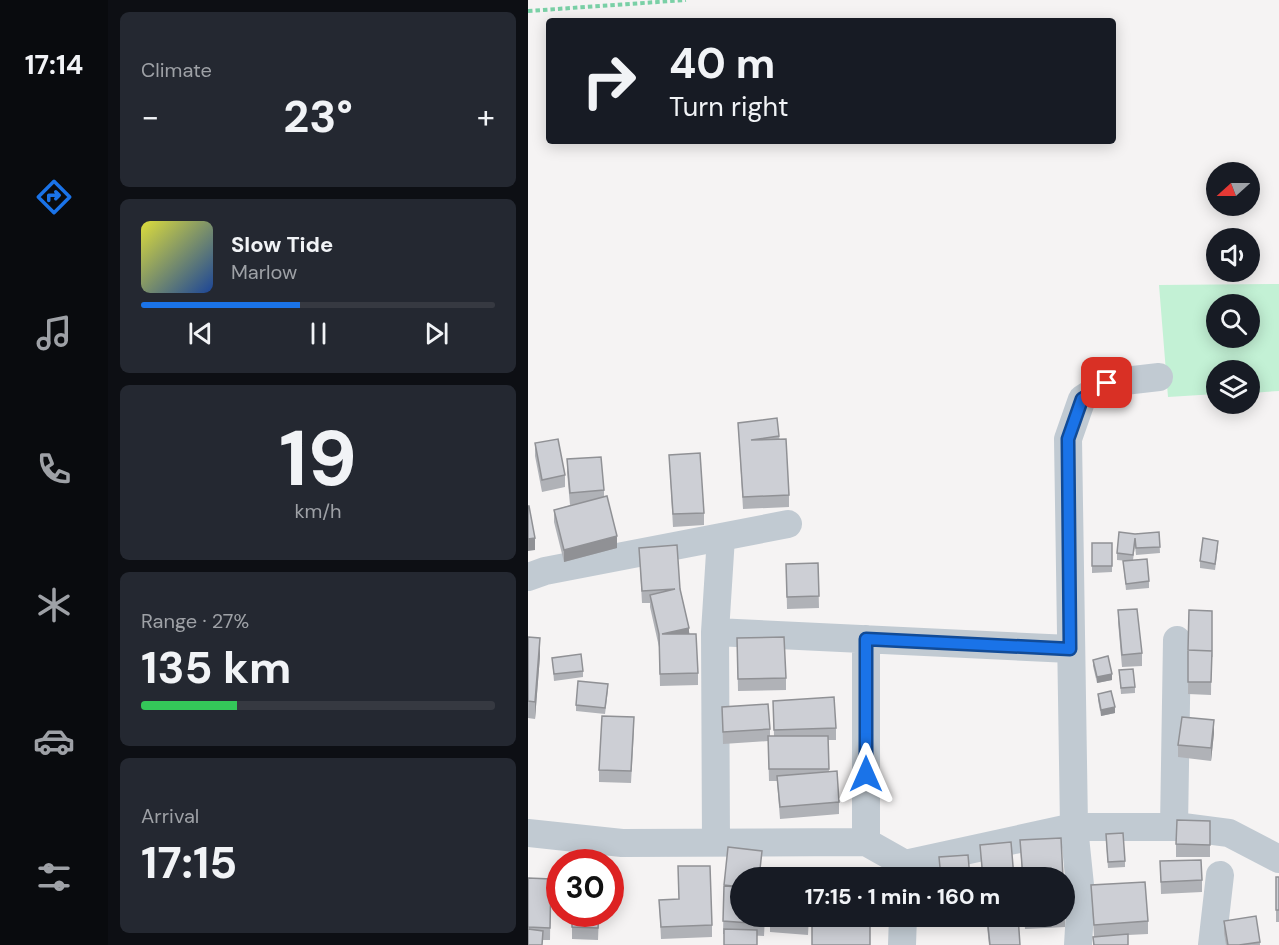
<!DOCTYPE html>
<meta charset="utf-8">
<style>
:root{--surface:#171b24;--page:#242831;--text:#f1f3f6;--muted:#9ea1a6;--line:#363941;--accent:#1a73e8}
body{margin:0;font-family:"DM Sans",sans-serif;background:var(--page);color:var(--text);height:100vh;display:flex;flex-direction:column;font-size:22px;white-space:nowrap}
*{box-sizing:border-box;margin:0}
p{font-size:20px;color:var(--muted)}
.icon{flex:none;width:33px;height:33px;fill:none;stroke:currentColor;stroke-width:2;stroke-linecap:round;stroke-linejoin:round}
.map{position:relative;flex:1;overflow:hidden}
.panel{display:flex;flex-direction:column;gap:12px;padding:12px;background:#0d0f14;width:420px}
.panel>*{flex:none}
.top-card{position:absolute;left:18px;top:18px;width:570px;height:126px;border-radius:6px;box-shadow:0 3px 15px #0003;background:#171b24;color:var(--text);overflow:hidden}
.needle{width:39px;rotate:249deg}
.controls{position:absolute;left:678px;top:162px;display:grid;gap:12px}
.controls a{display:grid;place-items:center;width:54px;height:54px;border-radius:50%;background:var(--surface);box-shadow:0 3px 15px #0003;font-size:30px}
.speed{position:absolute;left:18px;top:849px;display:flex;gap:12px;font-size:30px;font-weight:700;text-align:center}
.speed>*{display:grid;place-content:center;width:78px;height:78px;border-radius:50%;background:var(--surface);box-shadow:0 3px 15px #0003;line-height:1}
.speed .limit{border:9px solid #d22;background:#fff;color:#111}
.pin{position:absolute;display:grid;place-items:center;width:51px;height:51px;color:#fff;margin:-26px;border-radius:12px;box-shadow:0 3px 9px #0006}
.me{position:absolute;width:66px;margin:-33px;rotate:0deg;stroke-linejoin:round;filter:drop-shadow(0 0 4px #0008)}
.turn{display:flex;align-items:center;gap:21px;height:126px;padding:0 24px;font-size:27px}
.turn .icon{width:78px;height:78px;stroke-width:2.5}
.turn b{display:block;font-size:42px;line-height:51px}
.big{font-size:45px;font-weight:700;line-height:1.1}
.panel .tile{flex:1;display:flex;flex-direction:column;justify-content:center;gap:9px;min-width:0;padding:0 21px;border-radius:9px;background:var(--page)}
.panel .dial{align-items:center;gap:0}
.dial b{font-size:78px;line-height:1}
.song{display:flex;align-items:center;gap:18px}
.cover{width:72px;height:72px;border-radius:9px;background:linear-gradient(135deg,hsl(60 70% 55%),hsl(220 70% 35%))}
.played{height:6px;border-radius:3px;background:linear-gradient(90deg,var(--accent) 45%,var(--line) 45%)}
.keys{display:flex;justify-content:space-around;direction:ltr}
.heat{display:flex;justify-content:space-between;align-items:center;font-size:33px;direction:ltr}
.charge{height:9px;border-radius:4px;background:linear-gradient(90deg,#34c759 27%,var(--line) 0)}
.trip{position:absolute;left:202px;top:867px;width:345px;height:60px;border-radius:30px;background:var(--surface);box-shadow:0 3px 15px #0003;font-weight:700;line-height:60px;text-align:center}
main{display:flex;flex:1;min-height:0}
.menu{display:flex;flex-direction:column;width:108px;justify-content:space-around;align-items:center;background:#090b0e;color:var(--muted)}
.menu .icon{width:42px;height:42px}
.menu .on{color:var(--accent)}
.menu b{font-size:27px;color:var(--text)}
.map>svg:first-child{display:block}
</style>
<main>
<nav class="menu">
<b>17:14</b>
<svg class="icon on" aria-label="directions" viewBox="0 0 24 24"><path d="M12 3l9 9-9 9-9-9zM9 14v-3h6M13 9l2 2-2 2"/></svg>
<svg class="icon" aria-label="music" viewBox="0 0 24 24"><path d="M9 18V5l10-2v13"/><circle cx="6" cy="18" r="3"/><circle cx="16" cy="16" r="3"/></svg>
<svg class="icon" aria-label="phone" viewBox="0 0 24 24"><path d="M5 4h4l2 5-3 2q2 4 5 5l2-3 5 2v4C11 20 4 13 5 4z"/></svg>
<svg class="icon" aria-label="climate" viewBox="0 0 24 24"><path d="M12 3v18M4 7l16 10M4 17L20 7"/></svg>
<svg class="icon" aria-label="car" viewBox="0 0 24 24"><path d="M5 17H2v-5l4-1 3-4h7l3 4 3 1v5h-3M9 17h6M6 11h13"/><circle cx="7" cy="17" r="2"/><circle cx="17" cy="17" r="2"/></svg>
<svg class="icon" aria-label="filters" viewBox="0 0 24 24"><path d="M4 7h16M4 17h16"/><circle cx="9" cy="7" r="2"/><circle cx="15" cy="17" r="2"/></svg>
</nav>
<section class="panel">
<div class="tile"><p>Climate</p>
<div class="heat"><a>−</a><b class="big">23°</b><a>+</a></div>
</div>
<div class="tile">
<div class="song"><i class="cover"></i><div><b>Slow Tide</b><p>Marlow</p></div></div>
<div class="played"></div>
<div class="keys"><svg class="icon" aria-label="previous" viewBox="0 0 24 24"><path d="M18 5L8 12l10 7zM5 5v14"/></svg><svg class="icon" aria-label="pause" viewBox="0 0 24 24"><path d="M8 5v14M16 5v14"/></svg><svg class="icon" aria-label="next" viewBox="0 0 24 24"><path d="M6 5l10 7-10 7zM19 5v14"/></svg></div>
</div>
<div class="tile dial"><b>19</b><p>km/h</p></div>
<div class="tile"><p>Range · 27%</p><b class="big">135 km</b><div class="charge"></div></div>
<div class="tile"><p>Arrival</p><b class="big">17:15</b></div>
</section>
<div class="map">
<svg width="751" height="945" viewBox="0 0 751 945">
<rect width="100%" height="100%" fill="#f5f3f3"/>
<path fill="#c3f1d5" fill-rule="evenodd" d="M751,284V391L722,393V370H688V394L640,397L631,285ZM688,304H722V338H688Z"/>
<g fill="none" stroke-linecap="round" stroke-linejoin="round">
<path stroke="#7ad0a6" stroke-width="4" stroke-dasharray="4.5 3" stroke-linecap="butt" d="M0,11L158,0"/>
<path stroke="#c1cad2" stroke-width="28" d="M0,577L17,571L260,524
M187,632L542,649
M646,827L649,640
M0,833L94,843L338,842L377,864L546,827H655L701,833L751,859
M188,842L187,632L193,537
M338,842V639
M374,945L375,916
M550,945L553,895L546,827L540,439L554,399L579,383L631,377
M684,945L692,875"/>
</g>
<path fill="#b0b2b7" d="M210,423L251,436L261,495V507L215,509Z
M7,443L37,475V487L14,492L7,456Z
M141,455L176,513V525L145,527Z
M39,459L76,490V497L89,548L36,562L26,522V510L46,504L42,505L39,472Z
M631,532L632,553L608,555L607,545L605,560L621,581V588L598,590L595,561H600L589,560V553L607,534Z
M564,543H584V572L564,573Z
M690,547L687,570L672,568V561Z
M111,548L152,589L170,673V685L132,686L131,647L122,607V603H114Z
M290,563L291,608L259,609L258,564Z
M590,610L614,653V666L594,667L590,622Z
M661,610L684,611L683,695L660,694Z
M0,637L12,656L7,719L0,718Z
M209,638L258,678V690L210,691Z
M24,658L55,671V677L26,681Z
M565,660L584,680L569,683L565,666Z
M591,670L607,687V693L593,694Z
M80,690L77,714L48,711V705Z
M570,694L587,713L573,716L570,700Z
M245,701L308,728V740H300L301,772L311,802V814L252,819L249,781H241L240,741L195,744L194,707L242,729V736H246Z
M106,730L103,783L71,782V770Z
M686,733L683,761L650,757V745Z
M682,821V857H648V844Z
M492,840L535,878H494Z
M578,840L597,861V867L580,868Z
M452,845L486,878H454Z
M234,857L213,916H237L236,936L195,934L196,885Z
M632,861L674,880V892L633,894Z
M748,877H751V922H748Z
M0,878L23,879L22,940H15L0,945Z
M563,885L620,921V934L600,935V945H565L566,937Z
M131,900L184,925V937L133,939Z
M537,904V927L497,929L496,916H537Z
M44,914H71L70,940L44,939Z
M242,916H281L280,935L242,932Z
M458,916H490L492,945H461Z
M696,921L732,942V945H698L696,933Z"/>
<path fill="#909195" d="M89,536V548L36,562V550Z
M7,538V550L0,551V539Z
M161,628V640L134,634Z
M12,638V656L7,719V702Z
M584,674V680L569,683V677Z
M587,707V713L573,716V710Z
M686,720V733L683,761V748Z"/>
<path fill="#cdcfd5" stroke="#909195" stroke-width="1.5" d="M249,418L251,436L223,440L258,439L261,495L215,497L210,423Z
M30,439L37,475L14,480L7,443Z
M172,453L176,513L145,514L141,455Z
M73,457L76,490L42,493L39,459Z
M79,496L89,536L36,550L26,510Z
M0,506H1L7,538L0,539Z
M591,532L607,534L631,532L632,547L608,548L607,538L605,555L589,553Z
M675,538L690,541L687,564L672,561Z
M564,543H584V566H564Z
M149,545L152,589L161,628L134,634H168L170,673L132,674L131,634L122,595L147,589L114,591L111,548Z
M619,559L621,581L598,584L595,561Z
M290,563L291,596L259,597L258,564Z
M609,609L614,653L594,655L590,610Z
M661,610L684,611V657V651L660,650Z
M0,637L12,638L7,702L0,701Z
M256,637L258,678L210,679L209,638Z
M660,650L684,651L683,682H660Z
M53,654L55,671L26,674L24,658Z
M580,656L584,674L569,677L565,660Z
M605,669L607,687L593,688L591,670Z
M50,681L80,684L77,708L48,705Z
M583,691L587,707L573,710L570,694Z
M306,697L308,728L246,730L245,701Z
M240,704L242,729L195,732L194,707Z
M74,716L106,717L103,771L71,770Z
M654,717L686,720L683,748L650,745Z
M240,736H300L301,769H241Z
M309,771L311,802L252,807L249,776Z
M649,820L682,821V845L648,844Z
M595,833L597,861L580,862L578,834Z
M533,838L535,878H495L492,840Z
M483,842L486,878H455L452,845Z
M200,847L234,851L231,878H213V887L196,885Z
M440,855L442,878H413L411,857Z
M673,860L674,880L633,882L632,861Z
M150,866H182L184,925L133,927L131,900L151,899Z
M245,871L283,874V878H245Z
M748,877H751V910H748Z
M0,878L23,879L22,928L0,927Z
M617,882L620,921L566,925L563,885Z
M196,886L213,887V916H236V924L195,921Z
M44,914H71L70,928L44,927Z
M242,916H280V923L242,920Z
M284,916H342V945H284Z
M459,916H490L492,945H462Z
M728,916L732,942L711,945H700L696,921Z
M0,929L15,931L14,945H0Z
M196,929L229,930V945H196Z
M600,934V945H566L565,937Z"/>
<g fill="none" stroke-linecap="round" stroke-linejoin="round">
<g stroke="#114b97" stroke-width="15">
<path id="route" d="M338,774V639L542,649L540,439L554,399L579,383"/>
</g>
<use href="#route" stroke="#1a73e8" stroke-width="10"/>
</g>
</svg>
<div class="controls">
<a><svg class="needle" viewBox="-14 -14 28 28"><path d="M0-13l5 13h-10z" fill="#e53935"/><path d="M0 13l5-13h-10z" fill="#9ea1a6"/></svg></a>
<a><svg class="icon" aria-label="sound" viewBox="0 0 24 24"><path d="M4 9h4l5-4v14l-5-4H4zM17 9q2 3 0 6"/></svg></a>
<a><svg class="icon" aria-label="search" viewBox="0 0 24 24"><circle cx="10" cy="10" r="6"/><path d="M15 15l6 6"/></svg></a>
<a><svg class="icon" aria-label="layers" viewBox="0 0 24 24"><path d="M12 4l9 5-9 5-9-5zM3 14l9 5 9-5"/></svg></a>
</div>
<div class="speed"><div class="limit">30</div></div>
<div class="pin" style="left:579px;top:383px;background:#d93025"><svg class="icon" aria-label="arrive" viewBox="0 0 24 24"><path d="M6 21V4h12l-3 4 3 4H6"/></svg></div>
<svg class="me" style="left:338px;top:774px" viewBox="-20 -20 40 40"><path d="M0-17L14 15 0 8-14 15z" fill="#1a73e8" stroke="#fff" stroke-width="4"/></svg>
<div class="trip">17:15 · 1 min · 160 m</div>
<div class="top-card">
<div class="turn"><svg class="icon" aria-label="right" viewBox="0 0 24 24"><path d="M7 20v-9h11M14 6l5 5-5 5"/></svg><div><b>40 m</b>Turn right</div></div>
</div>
</div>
</main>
